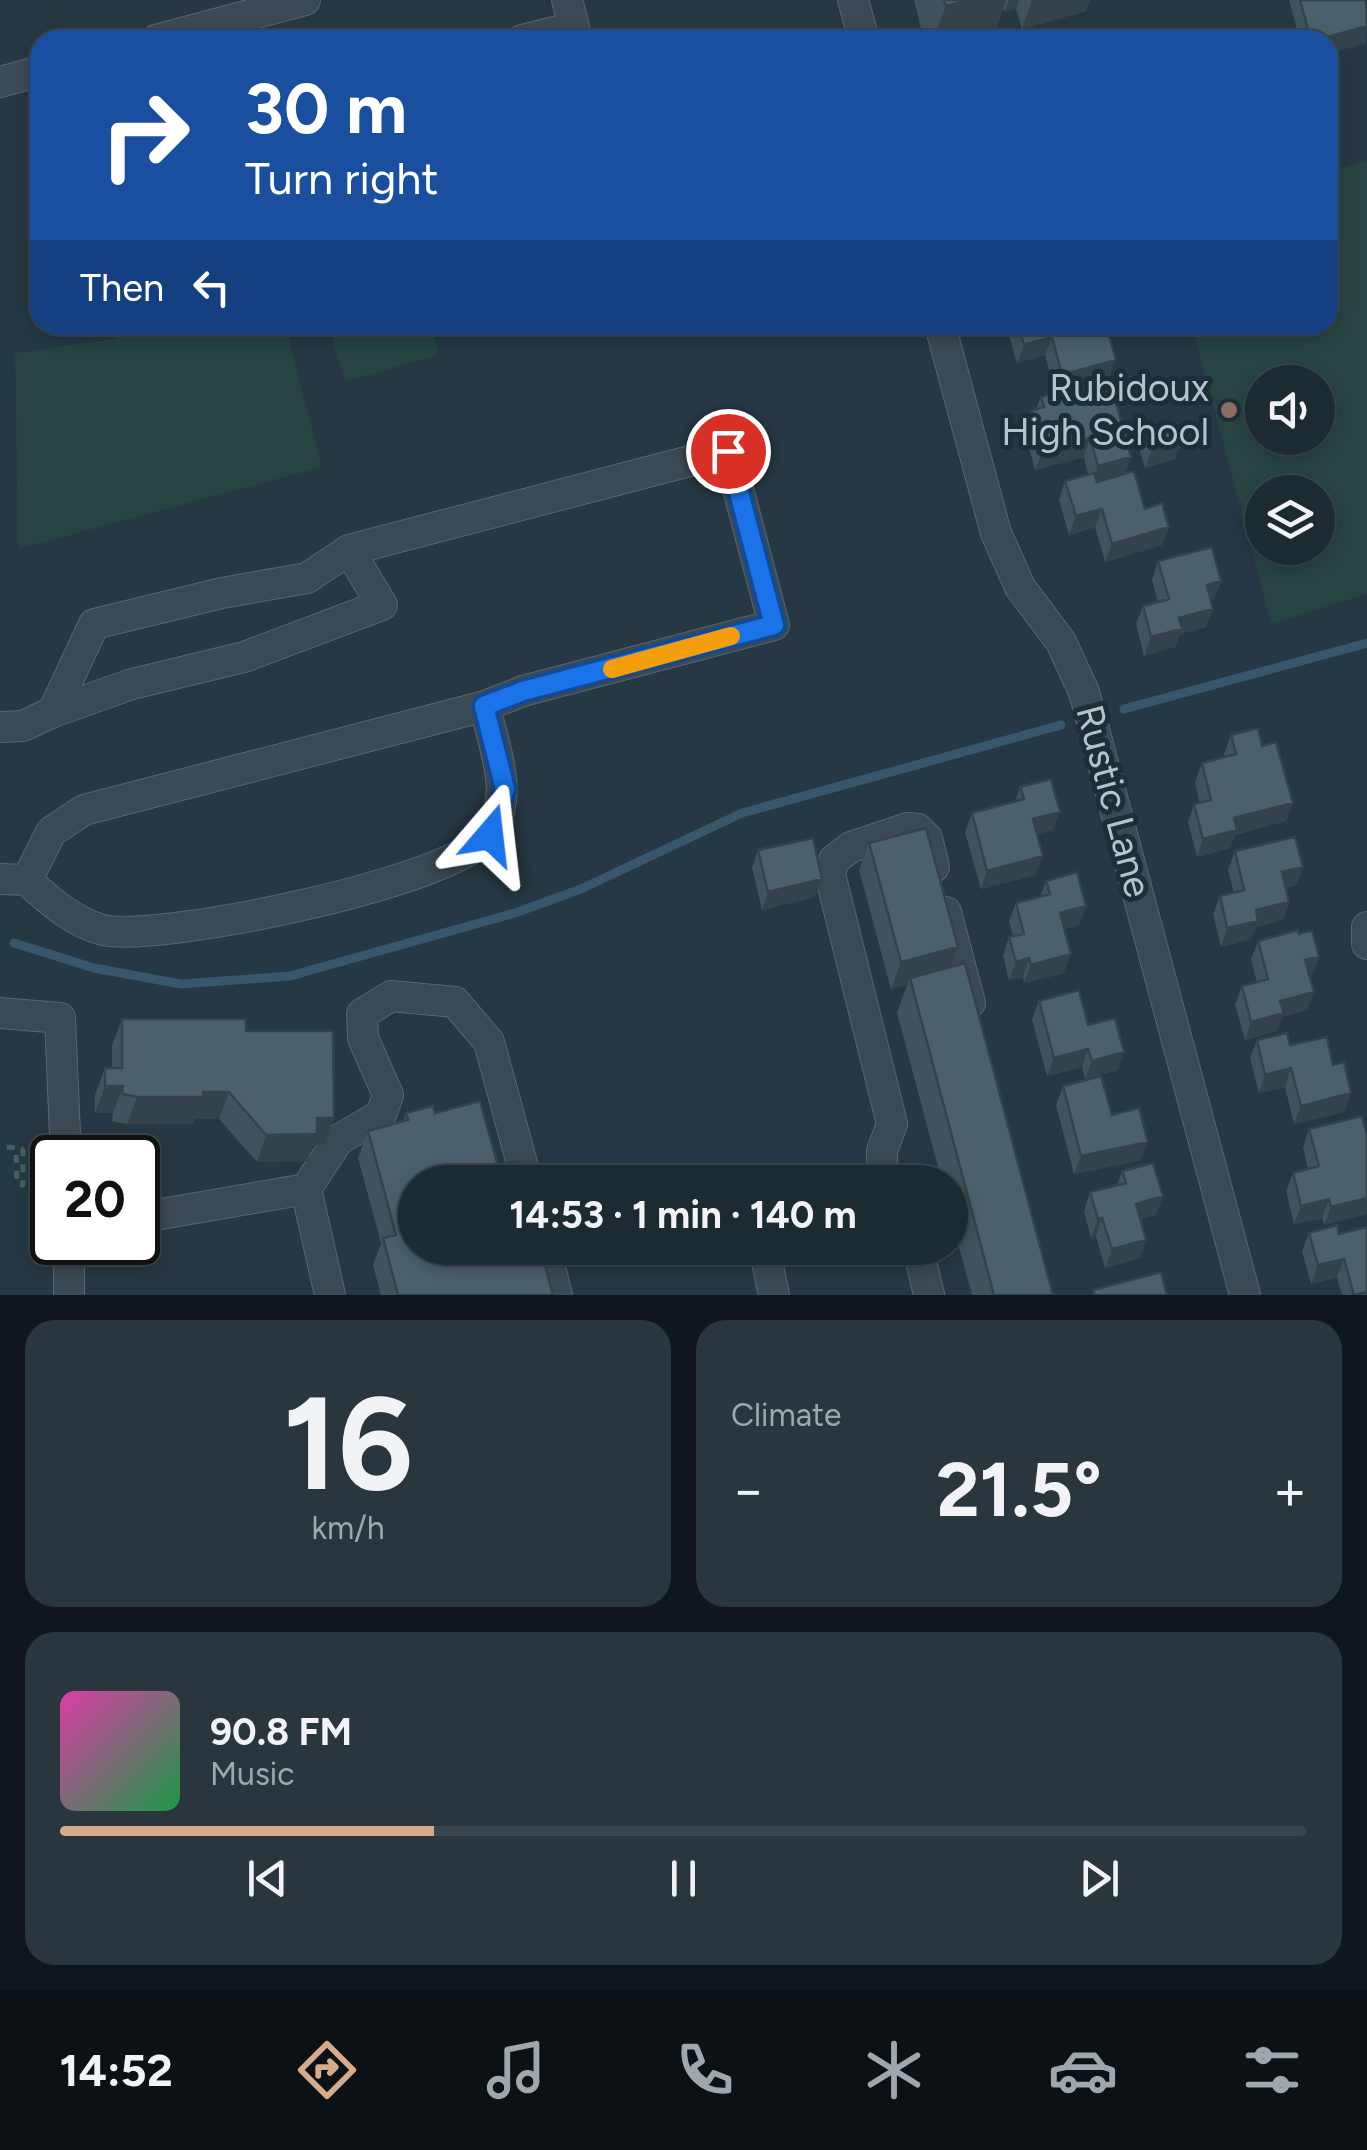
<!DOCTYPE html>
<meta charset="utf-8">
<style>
:root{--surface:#1c2a32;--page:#29363e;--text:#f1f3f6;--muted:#a0a7ac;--line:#3a464d;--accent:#d6ab8b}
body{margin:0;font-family:Figtree,sans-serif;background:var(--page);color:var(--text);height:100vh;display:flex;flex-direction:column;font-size:38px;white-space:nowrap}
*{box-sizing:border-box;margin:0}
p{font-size:32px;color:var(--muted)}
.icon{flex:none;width:55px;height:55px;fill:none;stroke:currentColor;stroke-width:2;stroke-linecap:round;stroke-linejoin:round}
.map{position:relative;height:1295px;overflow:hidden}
.details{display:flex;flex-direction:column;gap:25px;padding:25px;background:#0f171c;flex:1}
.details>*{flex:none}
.top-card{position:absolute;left:30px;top:30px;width:1308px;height:305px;border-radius:30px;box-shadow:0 5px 15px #0003,0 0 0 2px var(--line);background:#1a4fa0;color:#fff;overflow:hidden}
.buttons{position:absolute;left:1245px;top:365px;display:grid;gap:20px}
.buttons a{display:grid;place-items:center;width:90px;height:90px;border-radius:50%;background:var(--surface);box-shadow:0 5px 15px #0003,0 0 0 2px var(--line);font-size:50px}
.speed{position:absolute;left:30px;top:1135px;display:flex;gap:20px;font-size:50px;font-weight:700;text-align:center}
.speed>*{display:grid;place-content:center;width:130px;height:130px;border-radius:50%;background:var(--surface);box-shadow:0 5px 15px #0003,0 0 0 2px var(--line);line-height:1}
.speed .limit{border:5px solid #111;border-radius:15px;background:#fff;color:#111}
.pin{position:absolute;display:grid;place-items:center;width:85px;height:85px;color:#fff;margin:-42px;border:5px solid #fff;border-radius:50%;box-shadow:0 2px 10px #0007}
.me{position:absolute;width:110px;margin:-55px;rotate:17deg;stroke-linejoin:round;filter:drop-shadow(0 0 8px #0008)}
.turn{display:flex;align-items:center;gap:35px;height:210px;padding:0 50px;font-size:45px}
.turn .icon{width:130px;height:130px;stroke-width:2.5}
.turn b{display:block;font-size:70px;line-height:85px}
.then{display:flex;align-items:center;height:95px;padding:0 50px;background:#0003;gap:20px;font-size:38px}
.big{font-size:75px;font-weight:700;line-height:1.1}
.details .tile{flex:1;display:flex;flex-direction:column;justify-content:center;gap:15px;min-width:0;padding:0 35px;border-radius:30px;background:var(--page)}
.details .dial{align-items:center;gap:0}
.dial b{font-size:130px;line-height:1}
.song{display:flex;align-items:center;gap:30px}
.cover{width:120px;height:120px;border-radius:15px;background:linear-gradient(135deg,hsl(320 70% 55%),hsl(140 70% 35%))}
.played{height:10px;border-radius:5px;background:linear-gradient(90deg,var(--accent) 30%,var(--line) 30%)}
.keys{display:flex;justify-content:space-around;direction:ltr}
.heat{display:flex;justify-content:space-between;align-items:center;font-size:55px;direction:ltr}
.details .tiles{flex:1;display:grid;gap:25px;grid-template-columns:1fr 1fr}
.tile:last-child{grid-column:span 2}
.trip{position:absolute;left:398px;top:1165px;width:570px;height:100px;border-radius:50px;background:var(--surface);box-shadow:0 5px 15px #0003,0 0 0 2px var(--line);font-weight:700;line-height:100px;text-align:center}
.tabs{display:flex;height:160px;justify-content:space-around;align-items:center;background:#0b1114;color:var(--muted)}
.tabs .icon{width:70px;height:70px}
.tabs .active{color:var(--accent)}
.tabs b{font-size:45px;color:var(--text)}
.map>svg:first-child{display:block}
</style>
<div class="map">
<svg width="1367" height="1295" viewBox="0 0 1367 1295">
<rect width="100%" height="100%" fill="#253843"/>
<path fill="#274442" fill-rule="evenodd" d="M1367,161V594L1271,624L1192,325H1328V172ZM1262,382H1318V438H1262ZM1318,492V548H1262V492Z
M114,325H285L322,467L18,549L15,353L115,339Z
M349,325H431L439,354L345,382L330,331Z"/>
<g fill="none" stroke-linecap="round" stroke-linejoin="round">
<path stroke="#38576b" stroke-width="9" d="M1124,709L1367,643
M14,943L94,968L181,984L290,976L515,913L581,889L742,813L1061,725"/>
<g stroke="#586670" stroke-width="32">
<path id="minor" d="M853,0L864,40
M156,40L305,0
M522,40L574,27L567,0
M0,82L40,71
M940,325L996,533L1020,587L1061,642L1084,692L1245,1295
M53,712L132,684L244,657L382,605L349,550
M0,727L23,726L53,712L94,624L222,593L307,578L349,550L728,451L774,625L523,691L485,706C494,749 514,791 491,832C465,880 158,943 103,930C73,922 48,900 27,880L0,879
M27,880L51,832L84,810L485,706
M946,912L970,1003
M1367,927V944
M0,1013L60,1018L66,1158
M895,1182L882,1169V1151L892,1124L830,874L834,860L851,847L908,828L918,829L927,838L934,867
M306,1189L330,1295
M138,1218L306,1189L338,1140L381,1115L388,1095L363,1038L362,1014L391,996L455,1002L489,1042L527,1182
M69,1242V1295
M545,1248L557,1295
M764,1248L774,1295
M918,1248L929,1295"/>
</g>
<path stroke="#46605e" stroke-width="5" stroke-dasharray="8 8" stroke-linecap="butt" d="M7,1147L16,1148L17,1184L23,1185V1149H37"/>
<use href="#minor" stroke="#3a4953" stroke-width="30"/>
</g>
<path fill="#40535c" d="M914,0H1090L1086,11L1022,29L1016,9L1004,12L1003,8L992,40H924Z
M1289,0H1366V43L1300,40Z
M1006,325H1091L1109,378L1101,381L1125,474L1145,509L1169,527L1162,545L1105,562L1095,527L1069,535L1059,500L1065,481L1088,474L1084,457L1035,470L1024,429L1031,411L1036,409L1041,397L1055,393L1045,355L1017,363Z
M1147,432L1182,441L1175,459L1145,468L1140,451Z
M1158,561L1221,581L1214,599L1211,600L1206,627L1180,634L1175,647L1144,656L1136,624L1143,606L1158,602L1152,580Z
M1231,735L1262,746L1293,803L1286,821L1235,835L1230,848L1197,857L1188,822L1194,804L1200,803L1195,782L1202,763L1225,757L1224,754Z
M1020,787L1053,830L1037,834L1036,875L981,889L965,832L972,813L1015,801Z
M869,843L951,967L1053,1295H972L950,1214V1182H942L897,1013L907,985L891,989L859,870Z
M758,850L822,879L815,897L762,910L752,868Z
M1235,851L1303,867L1296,885L1286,888L1289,902L1283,920L1256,927L1251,939L1221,947L1213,914L1220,896L1234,893L1228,870Z
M1046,881L1086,906L1079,925L1064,929V973L1024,983L1023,977L1009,980L1003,956L1009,937L1013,936L1009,921L1016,903L1040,896Z
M1299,934L1319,957L1312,975L1309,976L1314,992L1307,1010L1282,1017L1277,1031L1245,1040L1235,1005L1242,986L1257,982L1251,959L1258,941Z
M1039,1001L1088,1025L1118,1070L1085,1079L1082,1067L1047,1076L1032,1019Z
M122,1019L246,1031L334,1118L324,1145H313L307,1161L257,1162L219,1119H195L193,1124H127L112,1121L113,1113H95V1095L105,1068H112V1045Z
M1257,1040L1290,1045L1345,1112L1294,1124L1285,1087L1259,1093L1250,1058Z
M1063,1086L1112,1115L1141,1160L1074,1174L1056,1105Z
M406,1113H435L498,1166L553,1295H381L373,1265L381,1243L358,1158L368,1131L403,1122Z
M1309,1129L1367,1135L1324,1225L1322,1218L1294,1224L1286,1191L1293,1173L1308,1169L1303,1147Z
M1122,1171L1163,1196L1156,1215L1140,1219L1146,1240L1140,1258L1105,1268L1096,1236L1091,1238L1084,1211L1090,1192L1117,1185Z
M1309,1233L1339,1234L1367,1295H1342L1337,1277L1311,1284L1302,1251Z"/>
<path fill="#34434b" d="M971,0H1006L992,40H933L946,6Z
M1009,0H1019L1016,9L1004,12Z
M1032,0H1090L1086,11L1022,29Z
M1367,26L1366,43L1328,54V40H1317Z
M1052,337L1045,355L1017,363L1024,345Z
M1116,360L1109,378L1056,394L1062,375Z
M1090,438L1084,457L1035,470L1042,452Z
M1182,441L1175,459L1145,468L1152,450Z
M1131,457L1124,476L1091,484L1098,466Z
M1102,509L1095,527L1069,535L1076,516Z
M1169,527L1162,545L1105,562L1112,544Z
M1221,581L1214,599L1200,603L1207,585Z
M1213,609L1206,627L1180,634L1175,647L1144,656L1151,637L1179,618Z
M1293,803L1286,821L1235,835L1230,848L1197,857L1203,839L1234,818Z
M1060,812L1053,830L1026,837L1033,819Z
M1043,856L1036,875L981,889L987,871Z
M1303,867L1296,885L1276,890L1282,872Z
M822,879L815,897L762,910L768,892Z
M1289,902L1283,920L1256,927L1251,939L1221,947L1227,928L1256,910Z
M1086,906L1079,925L1053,932L1060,913Z
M958,947L948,974L910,978L907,985L891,989L901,962Z
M1071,954L1064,973L1024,983L1031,965Z
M1319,957L1312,975L1298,979L1305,960Z
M1029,958L1023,977L1009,980L1016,962Z
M1314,992L1307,1010L1282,1017L1277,1031L1245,1040L1251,1022L1280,1001Z
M1088,1049L1082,1067L1047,1076L1054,1058Z
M1124,1052L1118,1070L1085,1079L1092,1061Z
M1291,1068L1285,1087L1259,1093L1265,1075Z
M105,1086H123L113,1113H95Z
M203,1092H229L219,1119H195L193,1124H127L137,1097Z
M1351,1093L1345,1112L1294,1124L1301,1106Z
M317,1118H334L324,1145H313L307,1161L257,1162L266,1135Z
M1148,1142L1141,1160L1074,1174L1081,1156Z
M1163,1196L1156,1215L1129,1222L1136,1204Z
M1367,1198V1214L1324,1225L1331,1207Z
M1329,1199L1322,1218L1294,1224L1301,1206Z
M1102,1218L1096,1236L1091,1238L1098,1219Z
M1146,1240L1140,1258L1105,1268L1112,1249Z
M1344,1259L1337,1277L1311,1284L1318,1265Z"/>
<path fill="#4b606b" stroke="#34434b" stroke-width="2.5" d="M944,0H971L946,6Z
M1300,0H1366L1367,26L1317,40H1311Z
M515,31L518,40H480Z
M1018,325H1091L1093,334L1107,329L1116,360L1062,375L1052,337L1024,345Z
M1101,380L1104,393L1113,391L1131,457L1098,466L1090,438L1042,452L1031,411L1044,407L1041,397Z
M1177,424L1182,441L1152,450L1147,432Z
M1134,471L1145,509L1162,503L1169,527L1112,544L1102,509L1076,516L1065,481L1094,473L1097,482Z
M1212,547L1221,581L1207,585L1213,609L1179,618L1182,629L1151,637L1143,606L1169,599L1158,561Z
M1258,728L1262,746L1276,742L1293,803L1234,818L1237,830L1203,839L1194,804L1211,800L1202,763L1236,754L1231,735Z
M1051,779L1060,812L1033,819L1043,856L987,871L972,813L1024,799L1020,787Z
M926,828L958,947L901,962L869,843Z
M1295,837L1303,867L1282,872L1289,902L1256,910L1258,921L1227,928L1220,896L1244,890L1235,851Z
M813,838L822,879L768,892L758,850Z
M1077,872L1086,906L1060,913L1071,954L1031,965L1029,958L1016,962L1009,937L1024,934L1016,903L1050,894L1046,881Z
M1298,930L1299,934L1312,930L1319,957L1305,960L1314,992L1280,1001L1284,1013L1251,1022L1242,986L1268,979L1258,941Z
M965,963L1053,1295H994L910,978Z
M1079,990L1088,1025L1115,1018L1124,1052L1092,1061L1088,1049L1054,1058L1039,1001Z
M122,1019H246V1031H333L334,1118H317V1134L266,1135L229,1092H203V1097H137L122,1094L123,1086H105V1068H122Z
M1287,1033L1290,1045L1327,1037L1333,1065L1344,1062L1351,1093L1301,1106L1291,1068L1265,1075L1257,1040Z
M1101,1076L1112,1115L1139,1108L1148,1142L1081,1156L1063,1086Z
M480,1101L498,1166L517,1161L523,1182H415V1248H540L553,1295H398L383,1238L396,1235L368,1131L408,1120L406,1113L433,1106L435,1113Z
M1362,1116L1367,1135V1198L1331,1207L1329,1199L1301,1206L1293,1173L1319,1166L1309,1129Z
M1153,1163L1163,1196L1136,1204L1146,1240L1112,1249L1102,1218L1098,1219L1090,1192L1126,1183L1122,1171Z
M1337,1225L1339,1234L1367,1227V1292L1354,1295L1344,1259L1318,1265L1309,1233Z
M1161,1272L1167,1295H1094L1093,1290Z"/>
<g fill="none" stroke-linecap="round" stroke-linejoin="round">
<g stroke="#114b97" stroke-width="25">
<path id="route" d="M490,835L505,789L484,706L523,691L774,625L728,451"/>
</g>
<use href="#route" stroke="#1a73e8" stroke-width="18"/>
<path stroke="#f59e0b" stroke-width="18" d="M612,669L731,636"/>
</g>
<circle fill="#8d6e63" stroke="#1e2e38" stroke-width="4" cx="1229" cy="410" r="10"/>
<g text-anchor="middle" stroke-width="10" stroke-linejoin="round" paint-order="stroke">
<g font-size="38" fill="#b7c3cc" stroke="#1e2e38" text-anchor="end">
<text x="1209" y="401">Rubidoux<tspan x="1209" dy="44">High School</tspan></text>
</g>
<g font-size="38" fill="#b7c3cc" stroke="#1e2e38">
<text transform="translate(1114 801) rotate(75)" y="13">Rustic Lane</text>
</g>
</g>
</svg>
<div class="buttons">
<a><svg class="icon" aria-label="sound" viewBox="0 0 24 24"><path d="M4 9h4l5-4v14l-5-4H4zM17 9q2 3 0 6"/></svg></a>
<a><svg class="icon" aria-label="layers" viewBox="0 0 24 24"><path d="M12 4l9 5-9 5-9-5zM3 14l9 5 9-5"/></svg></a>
</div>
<div class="speed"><div class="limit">20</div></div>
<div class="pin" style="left:728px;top:451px;background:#d93025"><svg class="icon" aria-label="arrive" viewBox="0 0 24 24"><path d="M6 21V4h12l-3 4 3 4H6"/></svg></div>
<svg class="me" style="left:490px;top:835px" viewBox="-20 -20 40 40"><path d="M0-17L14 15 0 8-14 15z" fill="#1a73e8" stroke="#fff" stroke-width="4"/></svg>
<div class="trip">14:53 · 1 min · 140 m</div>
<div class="top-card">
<div class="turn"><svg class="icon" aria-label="right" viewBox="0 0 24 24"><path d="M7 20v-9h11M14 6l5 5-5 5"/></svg><div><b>30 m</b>Turn right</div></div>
<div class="then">Then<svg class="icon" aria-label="left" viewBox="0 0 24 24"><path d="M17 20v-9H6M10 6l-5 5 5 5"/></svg></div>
</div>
</div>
<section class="details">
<div class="tiles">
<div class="tile dial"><b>16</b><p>km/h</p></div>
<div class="tile"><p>Climate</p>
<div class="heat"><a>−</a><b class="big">21.5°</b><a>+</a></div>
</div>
<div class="tile">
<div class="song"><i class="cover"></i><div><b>90.8 FM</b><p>Music</p></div></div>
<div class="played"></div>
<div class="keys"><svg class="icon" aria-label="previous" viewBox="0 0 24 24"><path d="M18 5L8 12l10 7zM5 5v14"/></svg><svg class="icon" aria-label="pause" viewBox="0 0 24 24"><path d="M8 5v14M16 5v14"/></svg><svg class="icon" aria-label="next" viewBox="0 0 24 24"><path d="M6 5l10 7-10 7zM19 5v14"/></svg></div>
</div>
</div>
</section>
<nav class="tabs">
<b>14:52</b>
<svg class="icon active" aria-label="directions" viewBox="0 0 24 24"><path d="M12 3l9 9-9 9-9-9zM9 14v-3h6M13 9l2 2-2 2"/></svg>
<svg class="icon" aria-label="music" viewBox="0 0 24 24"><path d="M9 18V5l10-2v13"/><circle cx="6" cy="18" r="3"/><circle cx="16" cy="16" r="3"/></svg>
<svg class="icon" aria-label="phone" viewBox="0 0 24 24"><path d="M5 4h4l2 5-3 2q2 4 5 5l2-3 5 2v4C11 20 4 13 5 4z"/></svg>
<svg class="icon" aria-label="climate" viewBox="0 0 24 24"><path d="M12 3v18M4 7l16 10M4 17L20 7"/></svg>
<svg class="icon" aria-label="car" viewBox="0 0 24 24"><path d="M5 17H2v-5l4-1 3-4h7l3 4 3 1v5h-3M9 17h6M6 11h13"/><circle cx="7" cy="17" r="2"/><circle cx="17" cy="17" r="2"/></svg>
<svg class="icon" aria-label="filters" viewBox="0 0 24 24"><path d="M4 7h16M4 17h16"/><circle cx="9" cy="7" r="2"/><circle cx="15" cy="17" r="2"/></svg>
</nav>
